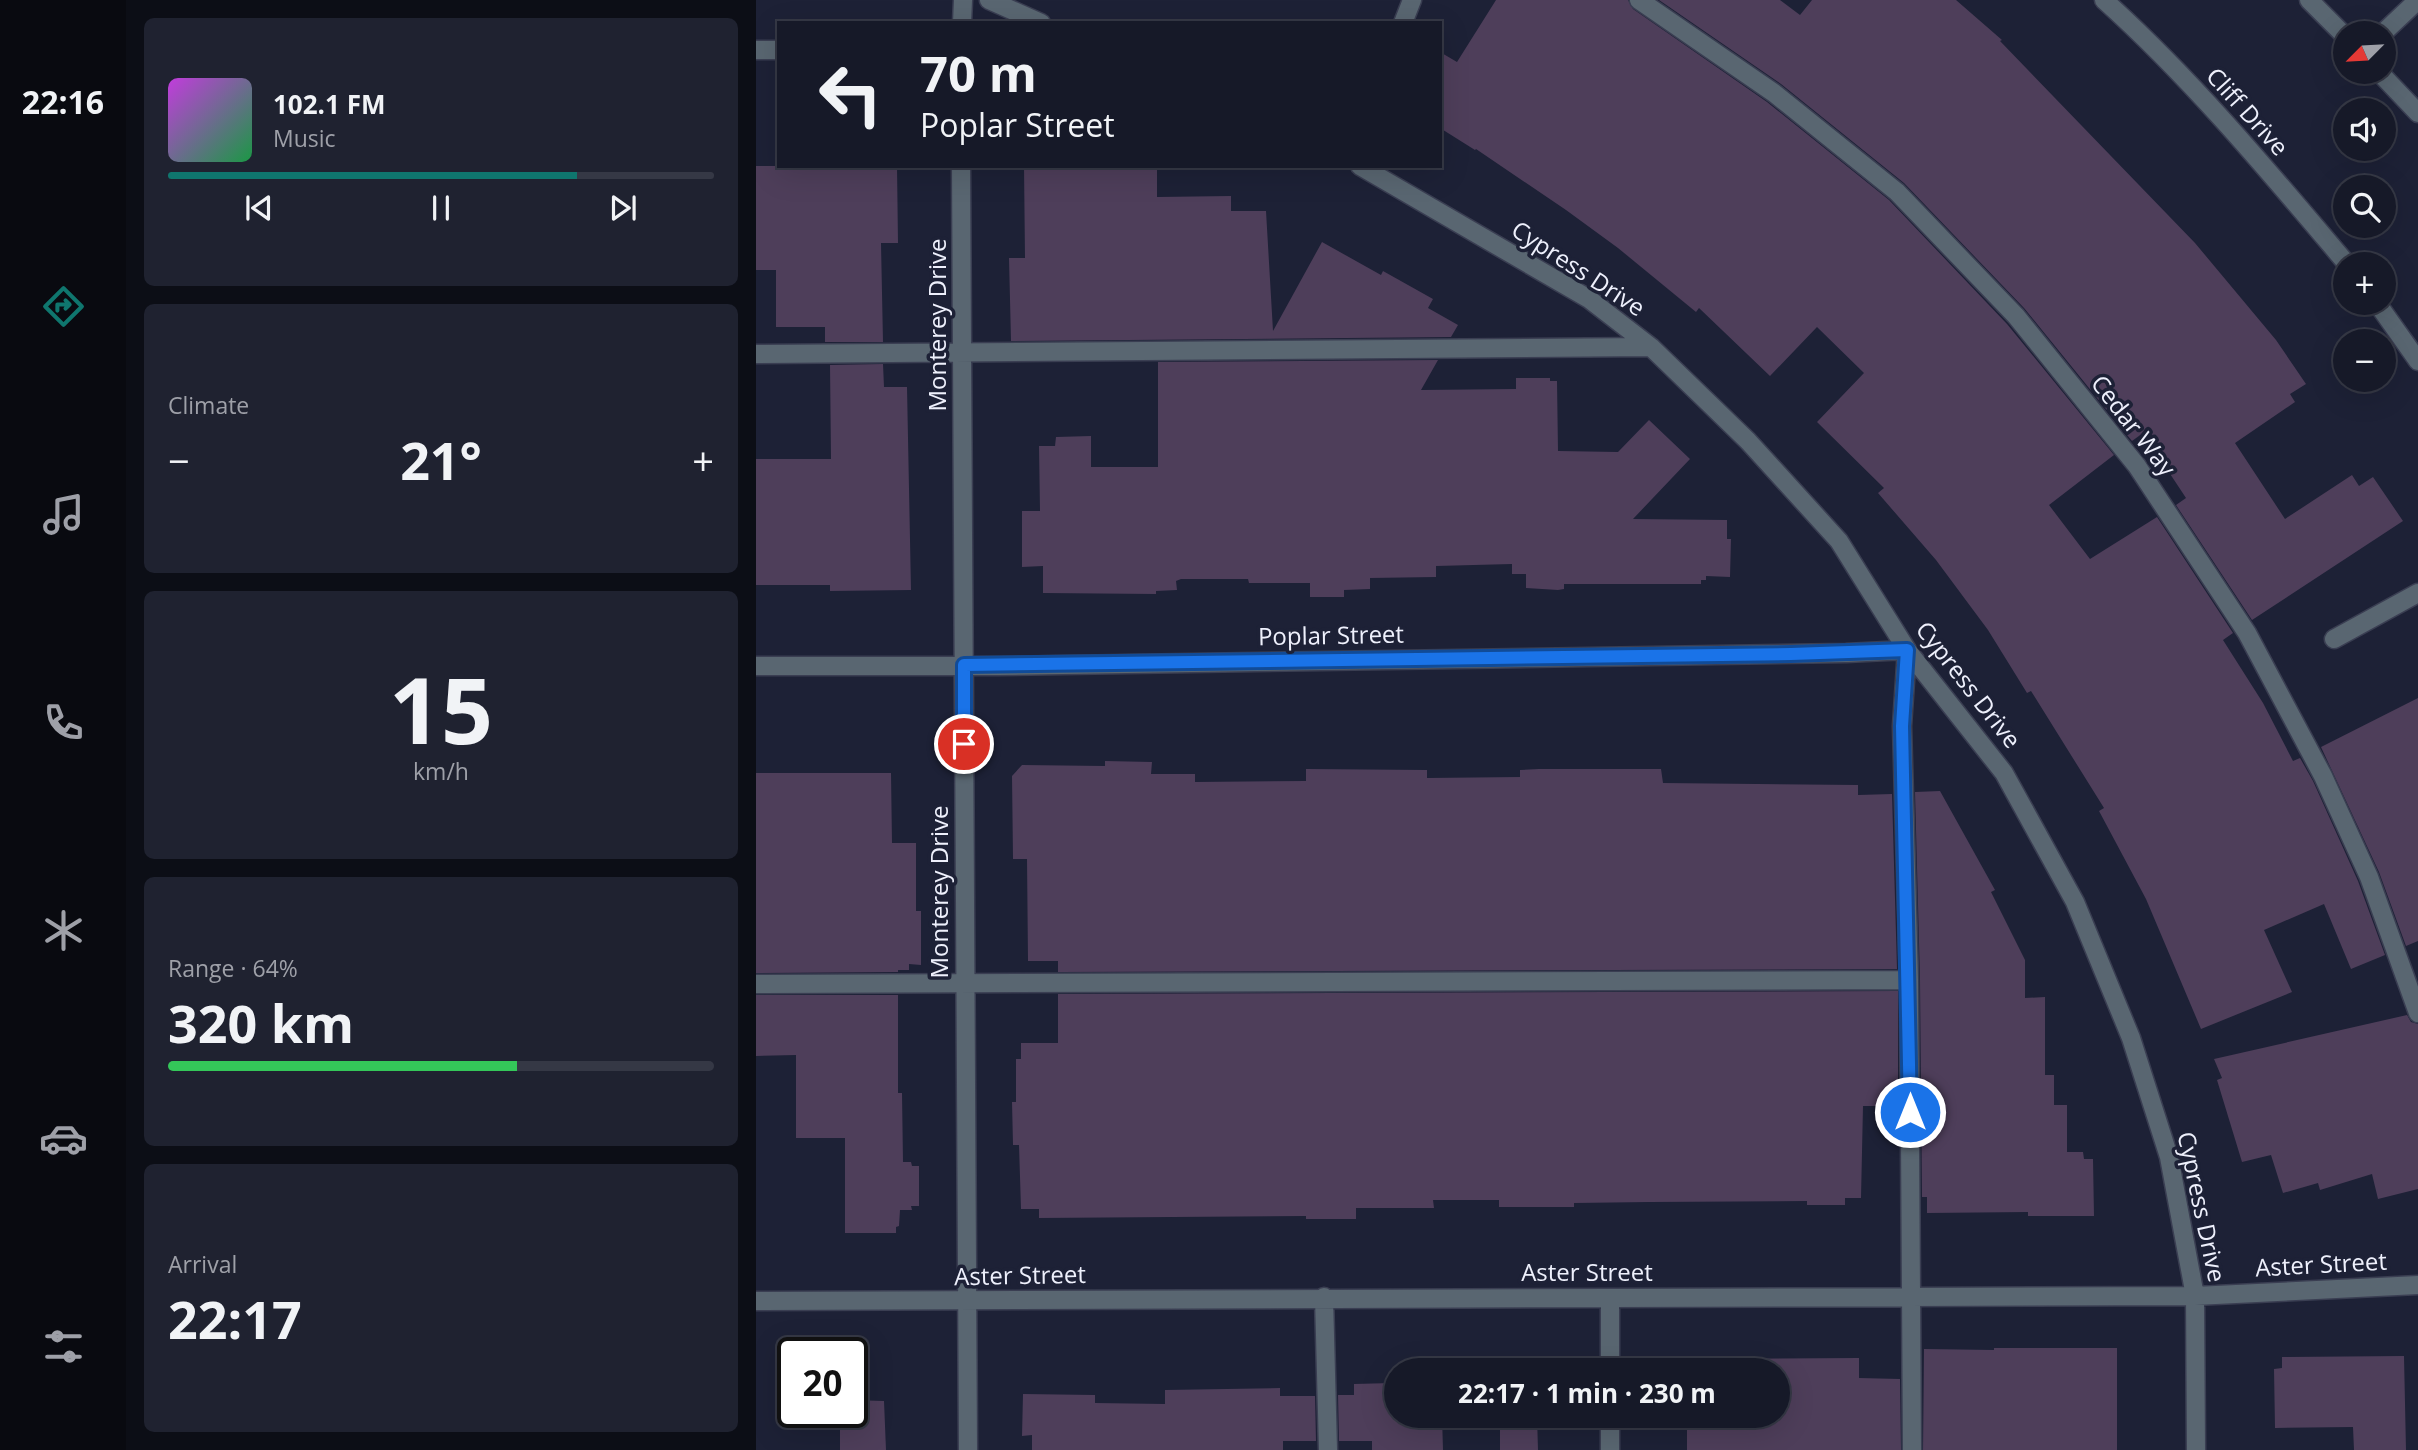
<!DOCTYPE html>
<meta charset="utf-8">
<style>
:root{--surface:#161928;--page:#1f2230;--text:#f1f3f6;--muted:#9ea0a8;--line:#353845;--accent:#0f766e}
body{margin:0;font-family:"Open Sans",sans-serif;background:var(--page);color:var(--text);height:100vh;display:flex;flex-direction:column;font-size:26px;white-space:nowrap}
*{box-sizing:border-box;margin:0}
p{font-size:23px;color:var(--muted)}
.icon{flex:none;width:38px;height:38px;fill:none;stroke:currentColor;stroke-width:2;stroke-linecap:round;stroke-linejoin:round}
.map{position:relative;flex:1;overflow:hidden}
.panel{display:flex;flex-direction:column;gap:18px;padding:18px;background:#0c0e16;width:630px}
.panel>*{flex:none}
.top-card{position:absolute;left:21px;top:21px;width:665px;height:147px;border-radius:0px;box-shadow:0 7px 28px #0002,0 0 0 2px var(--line);background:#161928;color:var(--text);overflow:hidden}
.needle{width:46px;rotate:246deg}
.fabs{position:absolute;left:1577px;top:21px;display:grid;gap:14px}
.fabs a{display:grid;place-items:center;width:63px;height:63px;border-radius:50%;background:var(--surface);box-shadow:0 7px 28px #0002,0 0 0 2px var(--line);font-size:35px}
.speed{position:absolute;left:21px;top:1337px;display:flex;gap:14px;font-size:35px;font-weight:700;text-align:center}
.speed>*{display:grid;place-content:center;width:91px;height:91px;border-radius:50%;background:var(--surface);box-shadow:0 7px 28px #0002,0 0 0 2px var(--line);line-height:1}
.speed .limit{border:4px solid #111;border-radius:10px;background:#fff;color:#111}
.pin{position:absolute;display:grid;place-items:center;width:60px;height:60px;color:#fff;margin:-30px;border:4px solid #fff;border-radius:50%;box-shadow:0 2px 7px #0007}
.me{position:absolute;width:77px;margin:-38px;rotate:0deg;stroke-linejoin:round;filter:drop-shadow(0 0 5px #0008)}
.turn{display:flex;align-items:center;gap:24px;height:147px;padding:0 28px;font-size:32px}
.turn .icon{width:91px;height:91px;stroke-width:2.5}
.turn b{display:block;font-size:49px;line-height:60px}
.big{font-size:52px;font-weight:700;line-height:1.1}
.panel .tile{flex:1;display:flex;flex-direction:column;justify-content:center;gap:10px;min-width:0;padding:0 24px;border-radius:10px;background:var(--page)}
.panel .dial{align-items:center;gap:0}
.dial b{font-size:91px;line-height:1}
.song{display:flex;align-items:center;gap:21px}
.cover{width:84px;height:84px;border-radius:10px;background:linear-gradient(135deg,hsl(290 70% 55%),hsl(140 70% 35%))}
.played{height:7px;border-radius:4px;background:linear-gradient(90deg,var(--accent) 75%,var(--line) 75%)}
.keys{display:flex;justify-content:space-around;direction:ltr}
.heat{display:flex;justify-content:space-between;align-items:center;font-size:38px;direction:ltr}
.charge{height:10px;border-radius:5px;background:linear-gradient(90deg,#34c759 64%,var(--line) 0)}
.trip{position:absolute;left:628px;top:1358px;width:406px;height:70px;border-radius:35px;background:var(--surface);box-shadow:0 7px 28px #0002,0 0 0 2px var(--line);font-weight:700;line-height:70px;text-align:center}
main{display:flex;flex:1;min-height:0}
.tabs{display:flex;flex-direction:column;width:126px;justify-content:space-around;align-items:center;background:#090a10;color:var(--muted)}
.tabs .icon{width:49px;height:49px}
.tabs .on{color:var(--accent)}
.tabs b{font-size:32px;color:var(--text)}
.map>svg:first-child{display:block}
</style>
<main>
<nav class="tabs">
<b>22:16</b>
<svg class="icon on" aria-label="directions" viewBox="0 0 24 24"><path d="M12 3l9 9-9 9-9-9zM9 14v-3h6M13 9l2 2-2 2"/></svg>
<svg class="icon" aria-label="music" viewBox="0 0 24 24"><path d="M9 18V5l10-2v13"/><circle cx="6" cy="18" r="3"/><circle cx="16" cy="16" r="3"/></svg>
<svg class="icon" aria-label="phone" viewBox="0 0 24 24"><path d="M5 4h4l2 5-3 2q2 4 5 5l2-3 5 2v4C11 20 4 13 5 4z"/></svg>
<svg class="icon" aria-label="climate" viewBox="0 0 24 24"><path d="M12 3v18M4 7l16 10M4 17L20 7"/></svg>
<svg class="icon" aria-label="car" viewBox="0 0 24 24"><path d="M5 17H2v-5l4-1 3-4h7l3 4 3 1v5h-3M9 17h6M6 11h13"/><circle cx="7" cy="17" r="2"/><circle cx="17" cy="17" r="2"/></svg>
<svg class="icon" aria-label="filters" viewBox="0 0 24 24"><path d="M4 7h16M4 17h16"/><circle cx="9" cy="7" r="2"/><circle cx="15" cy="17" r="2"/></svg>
</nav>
<section class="panel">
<div class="tile">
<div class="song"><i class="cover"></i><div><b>102.1 FM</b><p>Music</p></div></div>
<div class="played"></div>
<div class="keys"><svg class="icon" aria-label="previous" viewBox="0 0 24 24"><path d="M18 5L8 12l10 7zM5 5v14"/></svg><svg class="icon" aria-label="pause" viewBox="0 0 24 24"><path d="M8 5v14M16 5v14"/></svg><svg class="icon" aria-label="next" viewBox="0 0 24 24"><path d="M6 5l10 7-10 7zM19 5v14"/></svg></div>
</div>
<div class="tile"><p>Climate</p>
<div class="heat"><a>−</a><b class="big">21°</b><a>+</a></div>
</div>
<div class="tile dial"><b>15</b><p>km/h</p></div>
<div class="tile"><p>Range · 64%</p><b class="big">320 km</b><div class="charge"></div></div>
<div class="tile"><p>Arrival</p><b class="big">22:17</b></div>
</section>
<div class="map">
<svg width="1662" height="1450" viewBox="0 0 1662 1450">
<rect width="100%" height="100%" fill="#1d2136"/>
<path fill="#4e3e5a" d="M740,0H872L877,9L1011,102L1133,200L1251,324L1358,455L1293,505L1334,559L1401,517L1477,633L1467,640L1507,703L1537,761L1544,758L1557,781L1602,881L1629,955L1595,969L1568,904L1508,930L1536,992L1445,1029L1390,899L1343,811L1348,808L1275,691L1271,693L1232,630L1180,560L1122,493L1128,488L1061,422L1108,373L1061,327L1014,376L943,308L940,312L862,248L810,210L720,149L719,150L684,128V52L701,62Z
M903,0H1024L1044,15L1056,0H1200L1246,40L1244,41L1439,243L1520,340L1550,384L1534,394L1539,402L1479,443L1529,519L1596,475L1603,486L1617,477L1647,521L1496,620L1420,505L1430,498L1387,433L1376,441L1268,308L1148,183L1025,84Z
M0,166H141L142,243H125L127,342H69V327H20V270H0Z
M268,166H401V197L475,196V211H510L517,331L566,242L625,275L627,271L677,299L672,308L702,325L695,337L255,341L253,258H269Z
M682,360L665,390L760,389V378H794V381H801L802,451L862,452L893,420L934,459L877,519L971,520V539H975L974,577L950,576V580H945V584H808V589L802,590L770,588V574H756V564L680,566V577L614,578V589L588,590V597H554V583H493L492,579H425L420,581L421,590L400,591V594L287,593V566L266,567V511H284L283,446H299L300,437L335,436V467H402V362Z
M127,364L128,387H151L155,590L74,591V585H0V459H75L74,365Z
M1662,698V941L1650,946L1623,872L1565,747Z
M349,761L396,762L395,774H439V782L550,781V769L671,770V778L764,777V770L783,769H905L907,783L1102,785V795L1136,794L1141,969L302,972V961H272L271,859H257L256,776L266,765L349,766Z
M0,773H135L136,843H160V911H165V965L153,964V970H142V972L0,973Z
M1184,791L1239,890L1235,892L1269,960V998L1289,997V1075H1298V1105H1311V1152H1327L1328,1159H1337L1338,1216H1272V1212L1171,1213V1197H1166L1164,980L1159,792Z
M1142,991V1106H1107L1105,1198H1089V1205H1051V1201L893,1202L818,1203V1207H743V1200H677L678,1208H600V1219H550V1216L283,1218V1209H265L263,1145H257L256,1102H260V1059H265V1043H302V994Z
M0,995H142V1093H146L147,1162H155L156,1166H163V1206H155L156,1210H144L143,1226L140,1227V1233H89V1138H40V1055L0,1056Z
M1651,1015L1655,1022L1662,1024V1189L1622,1199L1616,1174L1564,1190L1562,1183L1527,1193L1515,1155L1486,1162L1461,1080L1466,1078L1458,1059Z
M1238,1348H1361V1450H1167L1168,1349L1238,1350Z
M1648,1356L1650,1450H1598L1597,1427L1519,1428L1518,1369L1526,1368V1357Z
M1103,1358V1378L1144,1379L1145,1450H931V1416H1022V1370H931V1359Z
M636,1383L637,1394H640V1416H686L687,1450H616V1441H583L582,1395H598V1384Z
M524,1388V1396H559L560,1441H527V1450H276V1435L266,1436L267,1394L339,1395V1403L409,1404V1390Z
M96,1400L128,1401L130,1450H84V1412H96Z
M744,1416H781L782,1450H744Z"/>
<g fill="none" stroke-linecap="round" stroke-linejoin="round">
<g stroke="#3a3e52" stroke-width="21">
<path id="minor" d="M233,0L285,23
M883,0L1018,93L1141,192L1260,316L1381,466L1491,633L1567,776L1613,877L1662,1013
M1348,0C1437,80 1514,173 1591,264
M1553,0L1589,36
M206,23L207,0
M647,23L656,0
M1627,33L1662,0
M0,50H23
M1623,72L1662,113
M205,166L212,1450
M604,166L833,299L895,347L992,441L1083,541L1151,650L1248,773L1319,902L1375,1038L1413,1157L1439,1296L1440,1450
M1621,303L1662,361
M0,354L895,347
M1578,639L1662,593
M0,666H242L1090,653L1151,650L1146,726L1153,980L1156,1450
M0,984L1153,980
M568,1297L572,1450
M0,1301L1439,1296L1662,1285
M854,1370V1298
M854,1450V1416"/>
</g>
<use href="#minor" stroke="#596671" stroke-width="18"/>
</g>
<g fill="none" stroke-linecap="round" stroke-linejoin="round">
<g stroke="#114b97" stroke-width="18">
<path id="route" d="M208,744V665L1035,654L1151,650L1146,726L1154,1112"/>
</g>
<use href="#route" stroke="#1a73e8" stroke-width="12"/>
</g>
<g text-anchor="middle" stroke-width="7" stroke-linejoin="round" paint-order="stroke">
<g font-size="24" fill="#eef0fc" stroke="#1d2136">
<text transform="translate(1491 112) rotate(48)" y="8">Cliff Drive</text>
<text transform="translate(822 269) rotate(33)" y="8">Cypress Drive</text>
<text transform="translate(182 325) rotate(-90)" y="8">Monterey Drive</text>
<text transform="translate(1377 426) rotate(52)" y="8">Cedar Way</text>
<text transform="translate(575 636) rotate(-1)" y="8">Poplar Street</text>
<text transform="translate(1212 685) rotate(52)" y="8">Cypress Drive</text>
<text transform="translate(184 892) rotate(-90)" y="8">Monterey Drive</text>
<text transform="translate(1445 1207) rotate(78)" y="8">Cypress Drive</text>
<text transform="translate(1565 1265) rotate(-3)" y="8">Aster Street</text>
<text x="831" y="1281">Aster Street</text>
<text transform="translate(264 1276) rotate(-1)" y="8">Aster Street</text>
</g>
</g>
</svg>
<div class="fabs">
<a><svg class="needle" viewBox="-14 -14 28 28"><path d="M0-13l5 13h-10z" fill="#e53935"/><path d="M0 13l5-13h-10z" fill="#9ea0a8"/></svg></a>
<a><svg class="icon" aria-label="sound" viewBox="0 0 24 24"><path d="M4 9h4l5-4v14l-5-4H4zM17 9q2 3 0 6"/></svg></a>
<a><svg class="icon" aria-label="search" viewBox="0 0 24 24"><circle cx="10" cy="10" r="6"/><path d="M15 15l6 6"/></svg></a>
<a>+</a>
<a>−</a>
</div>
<div class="speed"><div class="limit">20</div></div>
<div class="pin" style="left:208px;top:744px;background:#d93025"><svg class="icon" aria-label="arrive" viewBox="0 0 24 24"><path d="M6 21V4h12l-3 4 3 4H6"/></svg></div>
<svg class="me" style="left:1154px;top:1112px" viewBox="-20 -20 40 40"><circle r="17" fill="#1a73e8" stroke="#fff" stroke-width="3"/><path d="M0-11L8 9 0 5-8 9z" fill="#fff"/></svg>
<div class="trip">22:17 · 1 min · 230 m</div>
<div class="top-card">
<div class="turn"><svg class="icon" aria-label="left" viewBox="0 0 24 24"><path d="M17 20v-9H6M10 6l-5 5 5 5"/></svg><div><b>70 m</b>Poplar Street</div></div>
</div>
</div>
</main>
